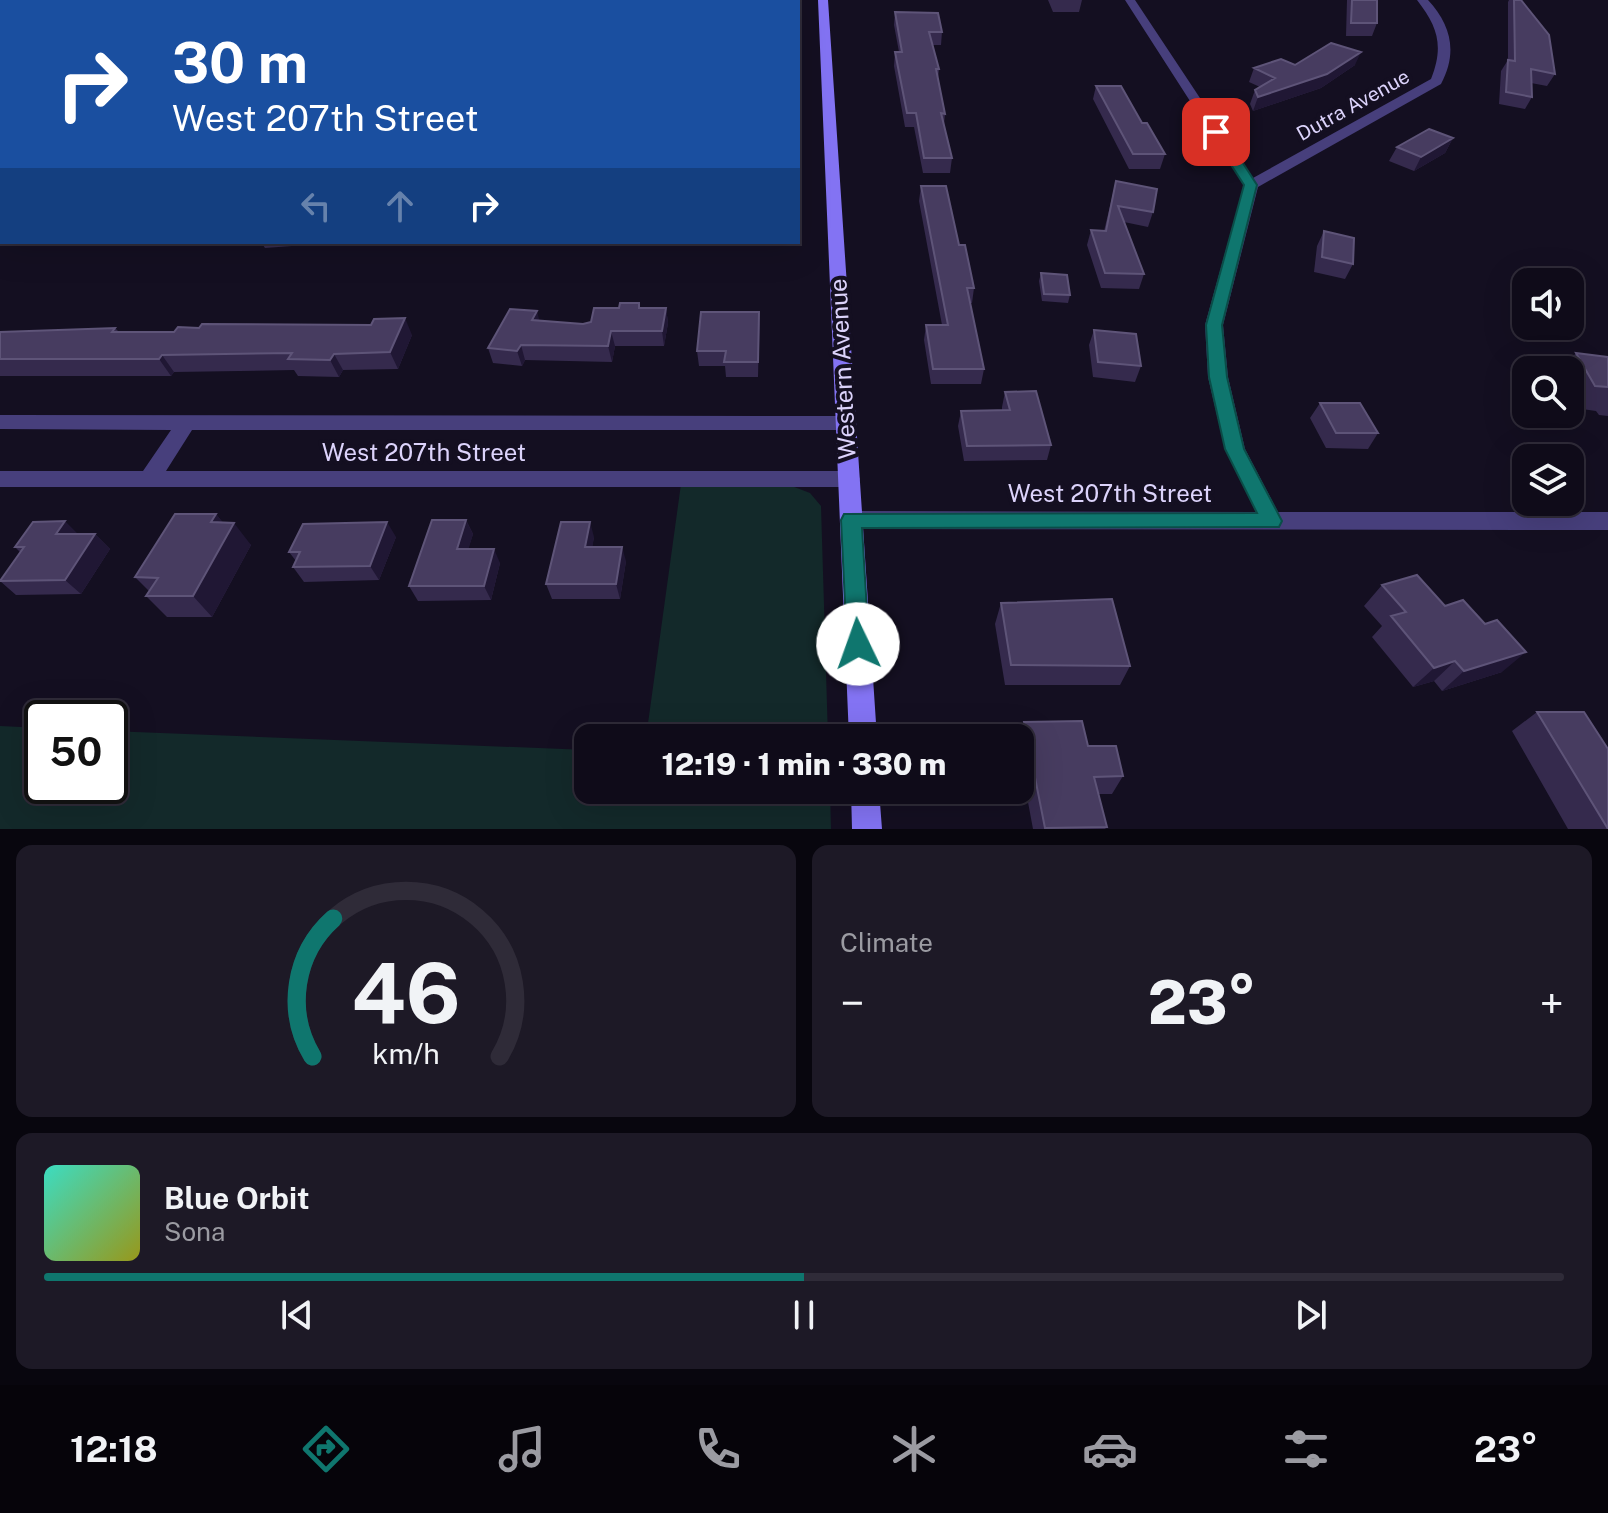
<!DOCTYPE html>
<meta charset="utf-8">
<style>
:root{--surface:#0f0b19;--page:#1d1926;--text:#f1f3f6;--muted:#9b9ba2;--line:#2f2b38;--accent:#0f766e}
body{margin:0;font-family:"Public Sans",sans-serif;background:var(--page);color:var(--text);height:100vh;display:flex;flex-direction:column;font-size:30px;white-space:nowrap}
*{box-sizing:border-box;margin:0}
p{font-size:26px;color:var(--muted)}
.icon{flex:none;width:44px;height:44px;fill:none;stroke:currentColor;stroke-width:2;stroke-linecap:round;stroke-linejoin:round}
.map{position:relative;height:829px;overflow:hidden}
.panel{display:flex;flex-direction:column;gap:16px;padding:16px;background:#08060e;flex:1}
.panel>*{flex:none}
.hud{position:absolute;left:0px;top:0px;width:800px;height:244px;box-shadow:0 8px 32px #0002,0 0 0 2px var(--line);background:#1a4fa0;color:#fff;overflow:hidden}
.tools{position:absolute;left:1512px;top:268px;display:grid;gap:16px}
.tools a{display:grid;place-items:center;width:72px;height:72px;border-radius:16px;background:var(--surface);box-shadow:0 8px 32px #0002,0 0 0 2px var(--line);font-size:40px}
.speed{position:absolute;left:24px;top:700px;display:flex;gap:16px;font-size:40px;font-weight:700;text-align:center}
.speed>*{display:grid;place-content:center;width:104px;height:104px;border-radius:50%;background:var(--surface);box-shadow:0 8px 32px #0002,0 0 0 2px var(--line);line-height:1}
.speed .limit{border:4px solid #111;border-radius:12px;background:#fff;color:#111}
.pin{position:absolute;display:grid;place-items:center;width:68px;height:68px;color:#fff;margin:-34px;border-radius:16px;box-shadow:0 4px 12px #0006}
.me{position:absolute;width:88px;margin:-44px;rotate:357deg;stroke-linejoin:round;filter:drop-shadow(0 0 6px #0008)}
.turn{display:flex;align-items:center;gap:28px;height:168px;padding:0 40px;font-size:36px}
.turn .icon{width:104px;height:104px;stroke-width:2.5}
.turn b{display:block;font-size:56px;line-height:68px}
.lanes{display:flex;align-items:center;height:76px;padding:0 40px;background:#0003;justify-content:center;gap:40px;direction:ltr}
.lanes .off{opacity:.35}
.big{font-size:60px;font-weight:800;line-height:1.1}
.panel .widget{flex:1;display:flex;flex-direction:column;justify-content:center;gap:12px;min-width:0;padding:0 28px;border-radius:16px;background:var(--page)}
.panel .dial{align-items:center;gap:0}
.dial svg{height:208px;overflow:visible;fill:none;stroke:var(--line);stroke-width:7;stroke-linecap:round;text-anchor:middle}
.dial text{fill:var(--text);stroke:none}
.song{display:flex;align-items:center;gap:24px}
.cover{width:96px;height:96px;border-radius:12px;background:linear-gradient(135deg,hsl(170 70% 55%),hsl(60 70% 35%))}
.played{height:8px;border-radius:4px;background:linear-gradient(90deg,var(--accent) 50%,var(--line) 50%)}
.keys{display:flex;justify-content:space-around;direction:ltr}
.heat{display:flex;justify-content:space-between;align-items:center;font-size:44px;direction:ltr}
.panel .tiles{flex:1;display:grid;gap:16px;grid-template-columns:1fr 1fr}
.widget:last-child{grid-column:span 2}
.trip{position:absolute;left:574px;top:724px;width:460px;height:80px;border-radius:16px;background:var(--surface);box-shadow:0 8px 32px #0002,0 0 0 2px var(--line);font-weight:800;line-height:80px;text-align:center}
.menu{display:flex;height:128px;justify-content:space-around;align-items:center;background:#06040a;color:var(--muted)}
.menu .icon{width:56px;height:56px}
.menu .active{color:var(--accent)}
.menu b{font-size:36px;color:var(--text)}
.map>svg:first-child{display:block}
</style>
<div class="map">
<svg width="1608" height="829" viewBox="0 0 1608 829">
<rect width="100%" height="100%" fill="#140f21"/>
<path fill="#13292a" d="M681,484L789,485L810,493L821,506L828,738H646Z
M0,726L42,728V786H110V731L588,750V790H830L831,829H0Z"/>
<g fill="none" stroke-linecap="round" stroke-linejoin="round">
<path fill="#473f7c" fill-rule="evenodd" d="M658,0H668V2H658Z
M1125,0H1135L1253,178L1431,79C1444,46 1438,27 1417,0H1428C1451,25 1458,52 1441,84L1258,187L1223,325L1228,377L1245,449L1278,512H1608V530L851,529L843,526L840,520L843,514L851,511L1256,512L1225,449L1208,377L1205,325L1244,185Z
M0,44L2,45V54L0,53Z
M0,415L846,416L853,418L856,423L853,428L846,430H192L166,471H849L857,473L860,479L857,485L849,487H0V471H143L171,430L0,429Z"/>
<path fill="#8373f3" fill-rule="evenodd" d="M818,0H828L877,738H849Z
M851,790H879L882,829H852Z"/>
</g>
<path fill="#352a4d" d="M1048,0H1082L1079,12H1053Z
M1347,0H1377V23L1372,36H1346Z
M1509,0H1521L1555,74L1547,86L1531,83L1532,97L1525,109L1499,104L1501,71L1508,60V2Z
M895,12L942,32L941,45H933L939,69L938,79L945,114L944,124L952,158L950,173H923L914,127H905L894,66L895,52H899L894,25Z
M1295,65H1355L1321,88L1253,111L1250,104L1255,90L1260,87L1249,82L1254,68Z
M1096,86L1142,123L1165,154L1160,169H1129L1093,99Z
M1453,138L1445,153L1414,171L1389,161L1397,147Z
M1116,181L1153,212L1148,227L1124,222L1144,274L1139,289L1101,288L1087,245L1091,230L1104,231Z
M921,186L959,245L974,288L972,303H970L984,369L981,384H931L924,340L926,325H942L919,201Z
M1324,231L1353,264L1345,279L1314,272L1317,246Z
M261,242H294L292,246L265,248Z
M1041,273L1070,295L1068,303L1042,301L1039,281Z
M640,308H666L668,323L664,346H615L612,362L525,360L522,366L493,363L488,348L539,321L583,324Z
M759,312L758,377H726L725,366H699L697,351Z
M115,328L119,332L412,335L398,369L343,370L339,377L298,376L294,370L174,372L171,376H0V332Z
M1094,330L1141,366L1135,382L1093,377L1089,345Z
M1576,353L1608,357V416L1599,415L1596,411L1575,408L1570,399V370H1562Z
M1005,392L1051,445L1047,460L964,461L958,426L961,411L1002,410V407Z
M1320,403L1378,433L1368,449L1326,448L1310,418Z
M216,514L223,523L251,545L212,617H167L146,596L149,591L135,577Z
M466,520L473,534L468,549L500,563L491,600L418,601L409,586Z
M78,534H95L110,549L81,594L16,595L0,581L20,552L15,547Z
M396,537L379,580L304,582L293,567L296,561L289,552Z
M594,537L592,547L626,561L620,599H552L546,584Z
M1382,585L1502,672L1442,691L1434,681L1413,687L1372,637L1382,626L1364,606Z
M1001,603L1130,666L1120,685H1005L995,624Z
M1537,712L1608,829H1568L1512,731Z
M1024,722L1088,746L1123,776L1112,794H1098L1107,827L1105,829H1033L1020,759V738H1018Z"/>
<path fill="#201734" d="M1361,52L1355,65L1321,88L1253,111L1258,97Z
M2,101V123L0,124V102Z
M1453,138L1445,153L1414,171L1421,157Z
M2,198V220L0,221V200Z
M666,308L668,323L664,346L662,331Z
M537,311L541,327L532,320Z
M759,312L760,327L758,377V362Z
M405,318L412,335L398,369L390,352Z
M611,331L615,346L612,362L608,346Z
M521,345L525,360L522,366L517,351Z
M334,354L343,370L339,377L330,360Z
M162,355L174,372L171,376L159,359Z
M216,514L230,531L234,523L251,545L212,617L193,596L211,522Z
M466,520L473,534L464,564L457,549Z
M65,521L80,536L56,534Z
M387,522L396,537L379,580L370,566Z
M590,522L594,537L590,562L585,547Z
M95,534L110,549L81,594L65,580Z
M622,547L626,561L620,599L616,584Z
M494,549L500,563L491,600L484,586Z
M1526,652L1502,672L1442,691L1464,671Z
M1455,661L1434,681L1413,687L1434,668Z"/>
<path fill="#473c60" stroke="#5e5478" stroke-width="2" d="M0,0H83L89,2H2V5L0,4Z
M358,0H373L375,2H350Z
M711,0H742V2H710Z
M1352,0H1377V23H1351Z
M1514,0H1521L1549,35L1555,74L1531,69L1532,97L1506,92L1508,60L1515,61Z
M895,12L938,13L942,32H929L939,69H936L945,114L941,113L952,158H924L916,113H907L895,52H902Z
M1331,43L1361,52L1327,74L1258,97L1255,90L1275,78L1254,68L1281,59L1295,65Z
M1096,86H1121L1142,123H1147L1165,154H1133Z
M1429,129L1453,138L1421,157L1397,147Z
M2,169V198L0,200V170Z
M1116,181L1157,189L1153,212L1118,206L1144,274L1105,273L1091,230L1106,231Z
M921,186H946L959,245H965L974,288H967L984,369H933L926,325H948Z
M1324,231L1354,238L1353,264L1322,257Z
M1041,273L1067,275L1070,295L1044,294Z
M620,303H639V308H666L662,331H611L608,346L521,345L517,351L488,348L510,309L537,311L532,320L583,324L591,322L594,308H619Z
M701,312H759L758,362H724L726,351H697Z
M405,318L390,352L334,354L330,360L288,359L292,353L162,355L159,359H0V332L115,328L112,332H174L178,327L199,328L202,324L371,325L374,319Z
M1094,330L1136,334L1141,366L1098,362Z
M1576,353L1608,357V387L1595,386Z
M1036,391L1051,445L967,446L961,411L1010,410L1005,392Z
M1320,403H1360L1378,433H1336Z
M175,514H216L211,522L234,523L193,596H146L158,578L135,577Z
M432,520H466L457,549H494L484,586H409Z
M65,521L56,534H95L65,580L0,581L24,547H15L33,522Z
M387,522L370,566L293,567L300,552H289L303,524Z
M561,522H590L585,547H622L616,584H546Z
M1417,575L1445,606L1463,600L1485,624L1497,620L1526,652L1464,671L1455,661L1434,668L1391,616L1406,612L1382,585Z
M1112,599L1130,666L1011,665L1001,603Z
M1537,712H1584L1608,749V829Z
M1082,721L1088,746H1116L1123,776L1094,777L1107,827L1045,828L1024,722Z"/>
<path fill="#0f766e" stroke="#0a4d48" stroke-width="2" d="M1212,129H1221L1257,185L1222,325L1227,377L1244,449L1282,521L1279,527L862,528L869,644L866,652L858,655L850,652L847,644L841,520L844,514L1257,513L1225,449L1209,377L1206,325L1244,185L1210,132Z"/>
<g text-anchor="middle" stroke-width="8" stroke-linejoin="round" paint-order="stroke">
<g font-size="20" fill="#dcd3fb" stroke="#140f21">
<text transform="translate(1353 105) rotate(-29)" y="7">Dutra Avenue</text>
</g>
<g font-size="24" fill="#dcd3fb" stroke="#140f21">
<text transform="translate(843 369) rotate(-93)" y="8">Western Avenue</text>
<text x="424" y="461">West 207th Street</text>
<text x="1110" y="502">West 207th Street</text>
</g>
</g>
</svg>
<div class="tools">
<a><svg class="icon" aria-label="sound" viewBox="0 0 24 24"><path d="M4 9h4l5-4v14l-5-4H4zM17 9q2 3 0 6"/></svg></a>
<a><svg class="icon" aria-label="search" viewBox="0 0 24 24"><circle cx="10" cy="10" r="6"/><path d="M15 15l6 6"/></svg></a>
<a><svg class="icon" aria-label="layers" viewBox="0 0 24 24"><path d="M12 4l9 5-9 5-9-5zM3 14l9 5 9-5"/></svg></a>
</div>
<div class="speed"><div class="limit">50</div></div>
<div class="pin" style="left:1216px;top:132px;background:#d93025"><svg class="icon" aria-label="arrive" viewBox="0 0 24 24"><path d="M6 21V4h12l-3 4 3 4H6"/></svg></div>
<svg class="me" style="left:858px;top:644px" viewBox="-20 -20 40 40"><circle r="19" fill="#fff"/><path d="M0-13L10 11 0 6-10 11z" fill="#0f766e"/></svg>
<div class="trip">12:19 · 1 min · 330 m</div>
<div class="hud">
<div class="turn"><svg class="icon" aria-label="right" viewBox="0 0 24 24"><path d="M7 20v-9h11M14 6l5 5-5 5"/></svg><div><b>30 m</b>West 207th Street</div></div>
<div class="lanes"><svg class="icon off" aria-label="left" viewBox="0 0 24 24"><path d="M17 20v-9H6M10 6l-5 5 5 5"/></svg><svg class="icon off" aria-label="ahead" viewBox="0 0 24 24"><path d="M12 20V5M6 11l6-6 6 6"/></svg><svg class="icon" aria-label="right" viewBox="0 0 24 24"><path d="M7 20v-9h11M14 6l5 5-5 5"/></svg></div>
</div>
</div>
<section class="panel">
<div class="tiles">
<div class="widget dial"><svg viewBox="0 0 100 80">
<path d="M14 69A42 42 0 1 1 86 69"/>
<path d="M14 69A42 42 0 0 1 22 16" stroke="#0f766e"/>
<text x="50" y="56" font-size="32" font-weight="700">46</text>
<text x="50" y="72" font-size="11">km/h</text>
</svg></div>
<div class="widget"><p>Climate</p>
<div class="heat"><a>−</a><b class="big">23°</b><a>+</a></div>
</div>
<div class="widget">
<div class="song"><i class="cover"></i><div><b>Blue Orbit</b><p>Sona</p></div></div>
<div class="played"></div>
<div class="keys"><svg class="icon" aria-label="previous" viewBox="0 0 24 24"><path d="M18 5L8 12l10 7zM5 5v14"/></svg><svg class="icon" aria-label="pause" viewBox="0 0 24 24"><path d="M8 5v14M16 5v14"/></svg><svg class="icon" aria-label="next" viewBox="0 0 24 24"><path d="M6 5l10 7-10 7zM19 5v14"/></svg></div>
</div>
</div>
</section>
<nav class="menu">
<b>12:18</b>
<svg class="icon active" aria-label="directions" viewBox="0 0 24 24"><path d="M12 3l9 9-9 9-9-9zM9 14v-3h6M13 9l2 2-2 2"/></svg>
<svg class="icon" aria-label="music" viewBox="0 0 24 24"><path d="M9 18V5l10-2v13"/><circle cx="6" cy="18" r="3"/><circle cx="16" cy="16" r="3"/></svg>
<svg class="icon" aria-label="phone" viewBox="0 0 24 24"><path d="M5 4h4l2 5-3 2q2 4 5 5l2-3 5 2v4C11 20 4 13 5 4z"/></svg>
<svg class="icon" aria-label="climate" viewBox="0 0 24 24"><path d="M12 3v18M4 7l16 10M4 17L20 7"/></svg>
<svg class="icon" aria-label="car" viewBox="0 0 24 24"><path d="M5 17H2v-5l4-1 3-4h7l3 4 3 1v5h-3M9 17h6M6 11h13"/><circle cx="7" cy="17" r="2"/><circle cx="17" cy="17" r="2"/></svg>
<svg class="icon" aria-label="filters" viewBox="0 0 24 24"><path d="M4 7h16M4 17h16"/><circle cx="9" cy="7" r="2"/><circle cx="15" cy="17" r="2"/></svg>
<b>23°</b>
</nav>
